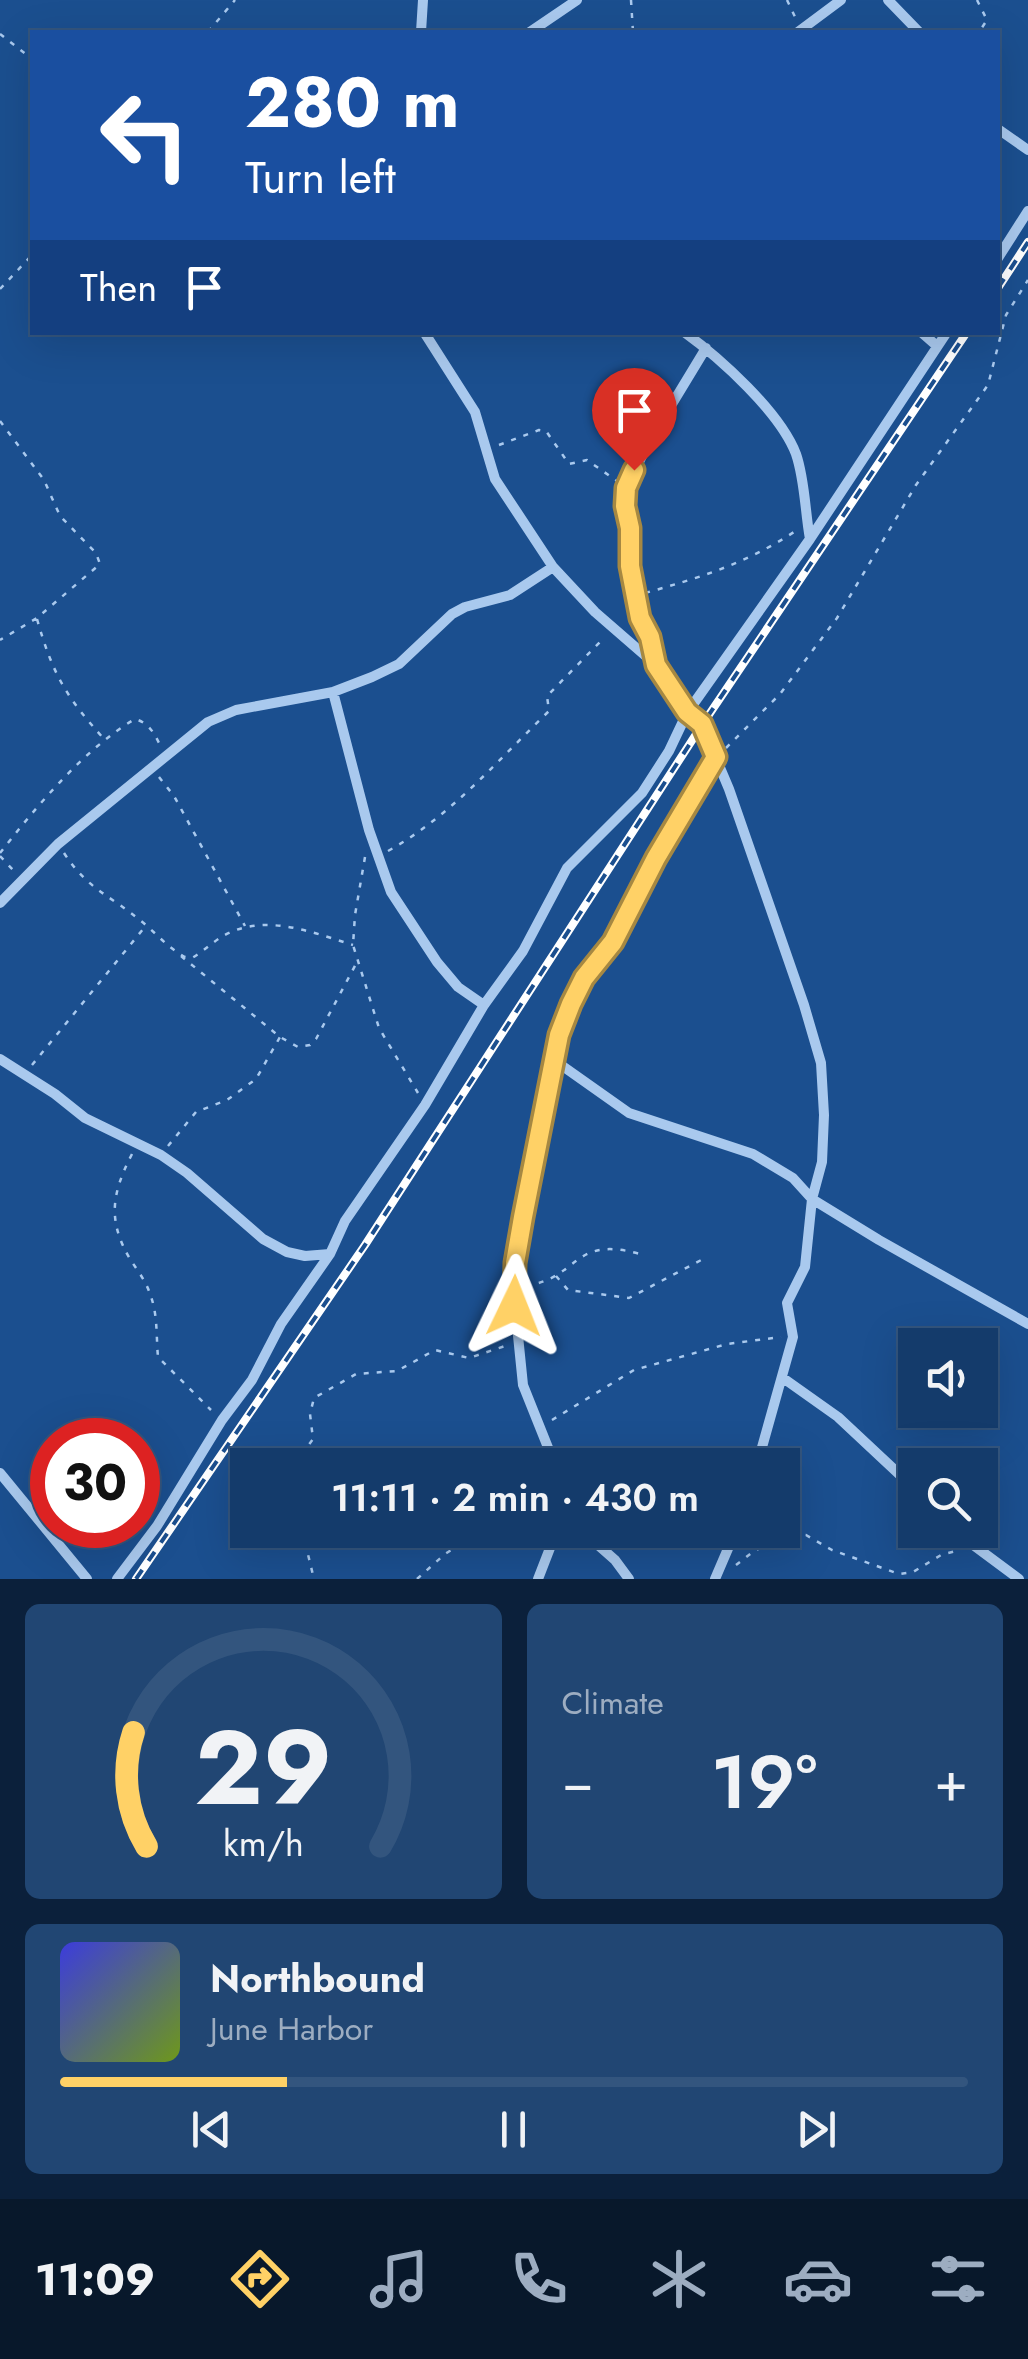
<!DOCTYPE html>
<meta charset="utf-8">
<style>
:root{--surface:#143b6b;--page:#214673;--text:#f1f3f6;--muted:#9dadc1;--line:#33557e;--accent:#ffd166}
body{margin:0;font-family:Jost,sans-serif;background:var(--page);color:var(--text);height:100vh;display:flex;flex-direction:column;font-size:38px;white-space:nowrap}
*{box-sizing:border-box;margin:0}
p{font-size:32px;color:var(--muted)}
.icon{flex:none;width:55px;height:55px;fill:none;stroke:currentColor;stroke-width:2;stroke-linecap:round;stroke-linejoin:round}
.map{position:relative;height:1579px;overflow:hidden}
.drawer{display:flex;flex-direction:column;gap:25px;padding:25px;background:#0b203b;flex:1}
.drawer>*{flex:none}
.banner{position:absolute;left:30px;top:30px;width:970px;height:305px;border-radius:0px;box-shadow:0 10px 40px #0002,0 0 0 2px var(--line);background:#1a4fa0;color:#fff;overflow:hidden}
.controls{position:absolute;left:898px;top:1328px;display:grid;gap:20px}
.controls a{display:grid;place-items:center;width:100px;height:100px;border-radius:0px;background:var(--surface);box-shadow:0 10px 40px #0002,0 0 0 2px var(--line);font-size:50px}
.speed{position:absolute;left:30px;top:1418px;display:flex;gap:20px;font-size:50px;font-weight:700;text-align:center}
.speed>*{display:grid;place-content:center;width:130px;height:130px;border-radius:50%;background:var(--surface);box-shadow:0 10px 40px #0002,0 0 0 2px var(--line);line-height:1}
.speed .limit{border:15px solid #d22;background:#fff;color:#111}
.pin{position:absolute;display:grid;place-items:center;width:85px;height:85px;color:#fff;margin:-102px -42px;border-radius:50% 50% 50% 0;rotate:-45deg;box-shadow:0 0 10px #0007}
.pin .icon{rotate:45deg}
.me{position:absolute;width:110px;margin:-55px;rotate:2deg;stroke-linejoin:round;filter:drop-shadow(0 0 8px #0008)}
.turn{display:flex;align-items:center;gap:35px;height:210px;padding:0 50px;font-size:45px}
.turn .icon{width:130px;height:130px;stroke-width:2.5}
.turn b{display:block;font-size:70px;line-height:85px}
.then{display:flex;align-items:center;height:95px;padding:0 50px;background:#0003;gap:20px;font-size:38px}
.big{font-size:75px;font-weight:600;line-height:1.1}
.drawer .card{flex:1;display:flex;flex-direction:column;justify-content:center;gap:15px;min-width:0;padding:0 35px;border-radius:15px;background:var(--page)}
.drawer .dial{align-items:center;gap:0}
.dial svg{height:260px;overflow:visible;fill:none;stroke:var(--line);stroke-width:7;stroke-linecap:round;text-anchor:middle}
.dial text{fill:var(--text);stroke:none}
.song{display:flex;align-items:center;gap:30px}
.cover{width:120px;height:120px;border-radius:15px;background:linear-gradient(135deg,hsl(240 70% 55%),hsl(80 70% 35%))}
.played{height:10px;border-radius:5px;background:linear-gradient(90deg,var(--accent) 25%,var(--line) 25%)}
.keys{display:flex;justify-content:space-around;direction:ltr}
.heat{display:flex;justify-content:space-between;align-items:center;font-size:55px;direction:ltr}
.drawer .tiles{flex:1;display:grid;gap:25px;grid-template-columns:1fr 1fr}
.card:last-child{grid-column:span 2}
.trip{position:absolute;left:230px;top:1448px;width:570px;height:100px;border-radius:0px;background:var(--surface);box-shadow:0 10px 40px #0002,0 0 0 2px var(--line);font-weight:600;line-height:100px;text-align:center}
.dock{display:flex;height:160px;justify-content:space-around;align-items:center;background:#08182b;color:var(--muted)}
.dock .icon{width:70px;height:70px}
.dock .active{color:var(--accent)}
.dock b{font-size:45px;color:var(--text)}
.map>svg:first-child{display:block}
</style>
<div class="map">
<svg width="1028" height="1579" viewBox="0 0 1028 1579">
<rect width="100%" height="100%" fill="#1b4f8f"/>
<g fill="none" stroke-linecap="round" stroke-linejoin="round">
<path stroke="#a9c9ee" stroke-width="2.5" stroke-dasharray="5 8" stroke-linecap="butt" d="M631,0L633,32
M787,0L796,19
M977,0L987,20L979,32
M208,32L235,0
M0,34L32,59
M0,289L32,255
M0,421L44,480L60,516L96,553L100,564L37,618L0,640
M499,445L539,430L546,431L569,464L587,460L617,481
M645,593C699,578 747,563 794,532
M37,619C53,675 66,697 105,740
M726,748L780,694L837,618L916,485L988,385L1006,315L1028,280
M159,777L174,796L245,926
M388,851C451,816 497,761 549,711L547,696L604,638
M0,853C36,807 84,749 135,719C149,723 154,733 160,745
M64,853C88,890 110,895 141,921C156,933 168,948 185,957L192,958C206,950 216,938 231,932C271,915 314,933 353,945
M0,856L13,870
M365,857L355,915L353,945L379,1028L418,1093
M181,956L280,1037L298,1047L310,1045L316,1039L357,962
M32,1065L144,928
M168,1146L196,1112L227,1100L256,1079L280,1037
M132,1154C112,1193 107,1220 130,1259C137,1270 146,1281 150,1294C158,1314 156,1336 158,1357L211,1410
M556,1276L568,1290L629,1298L705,1258
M526,1286C581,1277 572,1235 640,1254
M552,1420L634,1370L727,1344L781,1337
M294,1465L313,1439L310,1414L314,1398L356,1374L397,1371L435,1350L469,1358L505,1346
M302,1530L314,1579
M736,1565L754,1551L793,1534L806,1535L832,1550L899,1574L913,1572L941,1555L960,1550
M417,1579L445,1554L483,1530"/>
<path stroke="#a9c9ee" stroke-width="10" d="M888,0L919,32
M421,32L423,0
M530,32L577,0
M798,32L841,0
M998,129L1028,150
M998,258L1028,211
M424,332L475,412L495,479L553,567L595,612L656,665L687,713L702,725L729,789L804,1005L821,1063L824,1115L822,1162L812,1199L805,1267L787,1303L793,1337L757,1465
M684,332C720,358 780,412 796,454C805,480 805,512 810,539
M921,332L937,346
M656,665L650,637L634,596L630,567V528L625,507L626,488L649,442L706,348
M333,692L369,830L391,892L437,962L458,987L484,1005
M0,903L58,844L208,722L236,710L333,692L372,677L399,664L452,614L465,607L510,595L553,567
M0,1059L55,1094L85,1118L161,1155L187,1173L263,1239L287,1252L305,1256L330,1254
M554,1060L629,1113L753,1154L793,1178L812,1199L879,1240L1028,1324
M783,1378L838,1417L915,1489
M555,1465L523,1385L515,1306V1263L559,1035L584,978L613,942L655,859L716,757
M0,1473L87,1579
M581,1530L615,1560L629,1579
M953,1530L1019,1579
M117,1579L157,1526L222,1420L252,1380L281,1324L330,1254L345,1221L425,1105L484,1005L523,951L567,868L642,793L669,751L687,713L810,539L947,332
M538,1579L557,1530
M715,1579L736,1530"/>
<g stroke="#fff" stroke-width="8">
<path id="rail" d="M998,288L1028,242
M136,1579L365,1245L702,725L967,332"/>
</g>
<use href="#rail" stroke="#1b4f8f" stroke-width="4" stroke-dasharray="11" stroke-linecap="butt"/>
</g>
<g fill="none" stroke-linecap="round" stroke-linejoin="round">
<g stroke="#a68842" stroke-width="25">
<path id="route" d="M514,1306L515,1263L523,1217L559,1035L571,1004L584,978L613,942L656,858L716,757L702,724L687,712L656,665L650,637L640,618L630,566V528L625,506L626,488L634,470"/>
</g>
<use href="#route" stroke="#ffd166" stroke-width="18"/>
</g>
</svg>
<div class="controls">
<a><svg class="icon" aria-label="sound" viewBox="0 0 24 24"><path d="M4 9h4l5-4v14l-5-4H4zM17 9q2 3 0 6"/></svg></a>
<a><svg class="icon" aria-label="search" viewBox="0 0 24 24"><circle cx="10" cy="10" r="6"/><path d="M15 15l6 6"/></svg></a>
</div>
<div class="speed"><div class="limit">30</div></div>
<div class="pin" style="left:634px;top:470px;background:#d93025"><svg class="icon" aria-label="arrive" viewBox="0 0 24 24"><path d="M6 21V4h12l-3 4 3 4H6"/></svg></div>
<svg class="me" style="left:514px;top:1306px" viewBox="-20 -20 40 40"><path d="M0-17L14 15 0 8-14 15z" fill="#ffd166" stroke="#fff" stroke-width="4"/></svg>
<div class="trip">11:11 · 2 min · 430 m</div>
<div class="banner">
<div class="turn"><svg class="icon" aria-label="left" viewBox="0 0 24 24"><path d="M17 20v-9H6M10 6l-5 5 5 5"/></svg><div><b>280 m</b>Turn left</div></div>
<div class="then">Then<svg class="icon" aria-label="arrive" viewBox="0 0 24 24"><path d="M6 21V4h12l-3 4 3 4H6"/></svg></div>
</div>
</div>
<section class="drawer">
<div class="tiles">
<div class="card dial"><svg viewBox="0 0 100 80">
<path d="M14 69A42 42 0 1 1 86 69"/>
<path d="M14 69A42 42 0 0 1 10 34" stroke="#ffd166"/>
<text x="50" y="56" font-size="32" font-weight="700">29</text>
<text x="50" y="72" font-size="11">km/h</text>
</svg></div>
<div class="card"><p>Climate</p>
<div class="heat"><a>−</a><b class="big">19°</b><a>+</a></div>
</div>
<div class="card">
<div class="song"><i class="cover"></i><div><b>Northbound</b><p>June Harbor</p></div></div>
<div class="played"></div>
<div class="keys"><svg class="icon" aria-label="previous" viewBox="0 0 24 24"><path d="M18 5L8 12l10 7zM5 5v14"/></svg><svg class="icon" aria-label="pause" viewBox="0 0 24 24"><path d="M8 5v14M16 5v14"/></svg><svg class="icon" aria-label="next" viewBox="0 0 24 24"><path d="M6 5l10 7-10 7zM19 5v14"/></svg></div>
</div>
</div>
</section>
<nav class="dock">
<b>11:09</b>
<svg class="icon active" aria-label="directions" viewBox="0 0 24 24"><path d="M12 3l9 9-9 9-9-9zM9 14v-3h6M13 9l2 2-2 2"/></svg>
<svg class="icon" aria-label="music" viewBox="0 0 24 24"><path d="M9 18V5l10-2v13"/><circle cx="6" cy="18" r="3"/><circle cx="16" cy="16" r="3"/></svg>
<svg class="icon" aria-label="phone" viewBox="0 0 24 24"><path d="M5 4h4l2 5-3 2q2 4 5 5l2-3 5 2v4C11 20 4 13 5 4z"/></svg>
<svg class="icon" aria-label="climate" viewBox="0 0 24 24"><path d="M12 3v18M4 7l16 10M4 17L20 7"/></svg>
<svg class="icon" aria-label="car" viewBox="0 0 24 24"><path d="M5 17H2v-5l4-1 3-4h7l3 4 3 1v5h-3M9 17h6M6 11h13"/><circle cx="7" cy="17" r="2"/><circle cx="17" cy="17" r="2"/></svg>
<svg class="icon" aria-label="filters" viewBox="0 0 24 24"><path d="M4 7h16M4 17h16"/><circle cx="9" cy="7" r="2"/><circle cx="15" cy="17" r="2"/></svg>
</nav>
